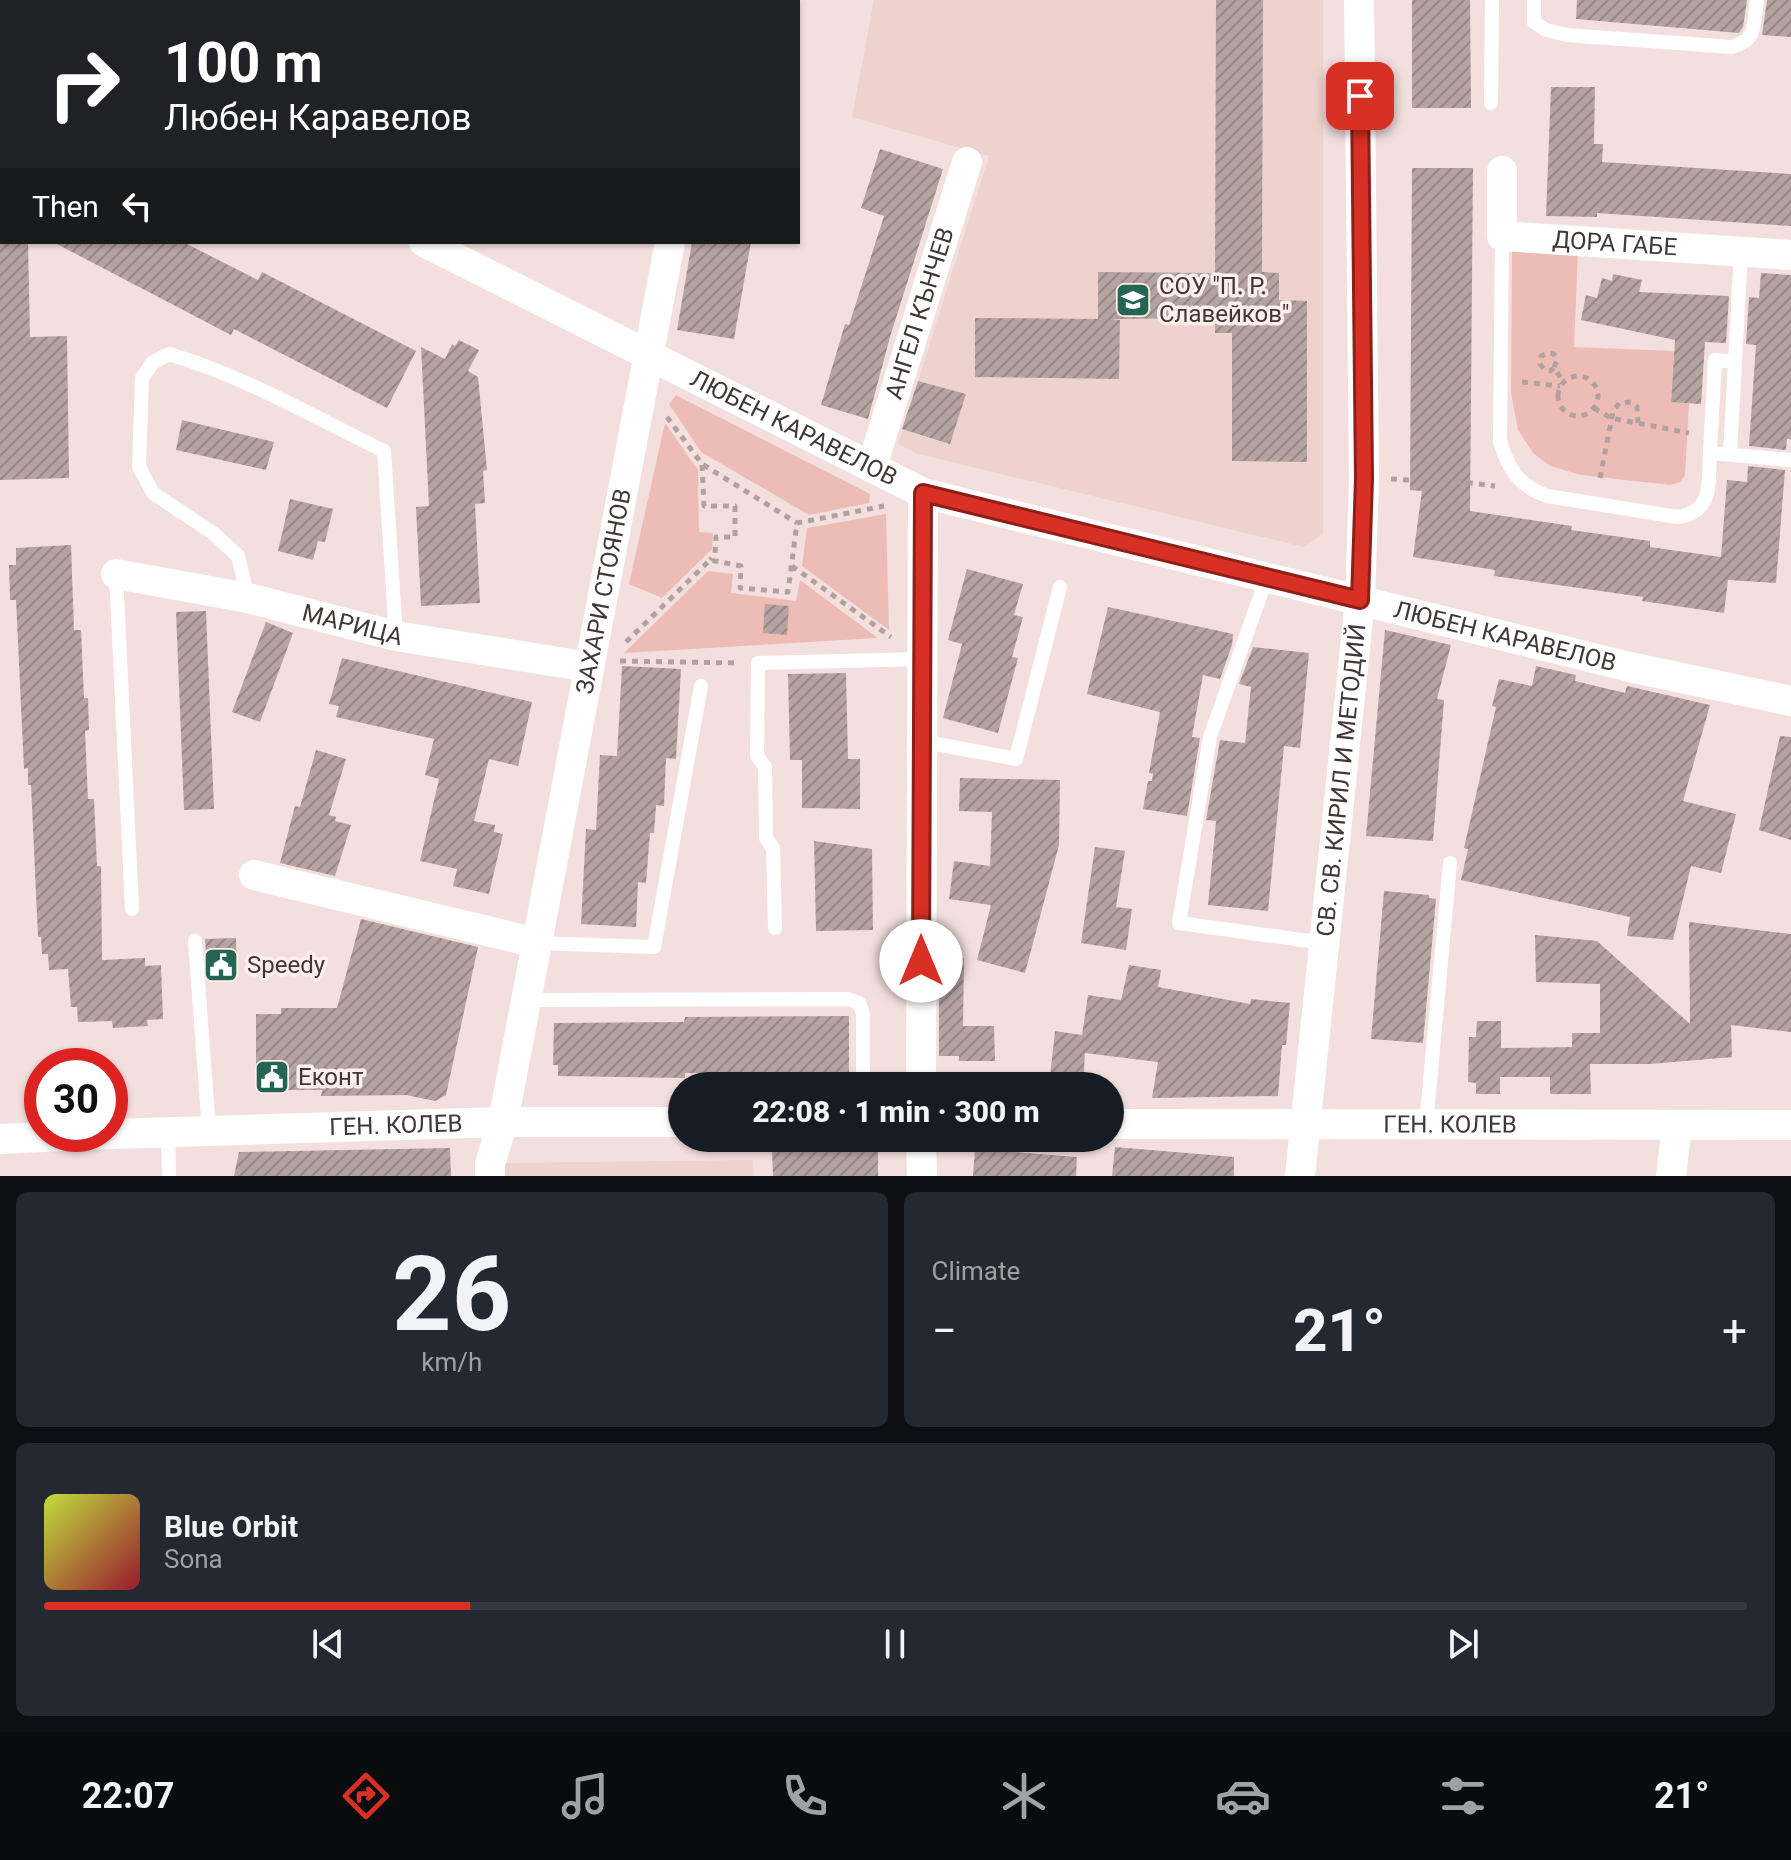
<!DOCTYPE html>
<meta charset="utf-8">
<style>
:root{--surface:#171b24;--page:#242831;--text:#f1f3f6;--muted:#9ea1a6;--line:#363941;--accent:#d93025}
body{margin:0;font-family:Roboto,sans-serif;background:var(--page);color:var(--text);height:100vh;display:flex;flex-direction:column;font-size:30px;white-space:nowrap}
*{box-sizing:border-box;margin:0}
p{font-size:26px;color:var(--muted)}
.icon{flex:none;width:44px;height:44px;fill:none;stroke:currentColor;stroke-width:2;stroke-linecap:round;stroke-linejoin:round}
.map{position:relative;height:1176px;overflow:hidden}
.details{display:flex;flex-direction:column;gap:16px;padding:16px;background:#0d0f14;flex:1}
.details>*{flex:none}
.banner{position:absolute;left:0px;top:0px;width:800px;height:244px;box-shadow:0 2px 6px #0004;background:#202124;color:#fff;overflow:hidden}
.speed{position:absolute;left:24px;top:1048px;display:flex;gap:16px;font-size:40px;font-weight:700;text-align:center}
.speed>*{display:grid;place-content:center;width:104px;height:104px;border-radius:50%;background:var(--surface);box-shadow:0 2px 6px #0004;line-height:1}
.speed .limit{border:12px solid #d22;background:#fff;color:#111}
.pin{position:absolute;display:grid;place-items:center;width:68px;height:68px;color:#fff;margin:-34px;border-radius:16px;box-shadow:0 4px 12px #0006}
.me{position:absolute;width:88px;margin:-44px;rotate:0deg;stroke-linejoin:round;filter:drop-shadow(0 0 6px #0008)}
.turn{display:flex;align-items:center;gap:28px;height:168px;padding:0 32px;font-size:36px}
.turn .icon{width:104px;height:104px;stroke-width:2.5}
.turn b{display:block;font-size:56px;line-height:68px}
.then{display:flex;align-items:center;height:76px;padding:0 32px;background:#0003;gap:16px;font-size:30px}
.big{font-size:60px;font-weight:800;line-height:1.1}
.details .tile{flex:1;display:flex;flex-direction:column;justify-content:center;gap:12px;min-width:0;padding:0 28px;border-radius:12px;background:var(--page)}
.details .dial{align-items:center;gap:0}
.dial b{font-size:104px;line-height:1}
.song{display:flex;align-items:center;gap:24px}
.cover{width:96px;height:96px;border-radius:12px;background:linear-gradient(135deg,hsl(70 70% 55%),hsl(350 70% 35%))}
.played{height:8px;border-radius:4px;background:linear-gradient(90deg,var(--accent) 25%,var(--line) 25%)}
.keys{display:flex;justify-content:space-around;direction:ltr}
.heat{display:flex;justify-content:space-between;align-items:center;font-size:44px;direction:ltr}
.details .tiles{flex:1;display:grid;gap:16px;grid-template-columns:1fr 1fr}
.tile:last-child{grid-column:span 2}
.trip{position:absolute;left:668px;top:1072px;width:456px;height:80px;border-radius:40px;background:var(--surface);box-shadow:0 2px 6px #0004;font-weight:800;line-height:80px;text-align:center}
.tab-bar{display:flex;height:128px;justify-content:space-around;align-items:center;background:#090b0e;color:var(--muted)}
.tab-bar .icon{width:56px;height:56px}
.tab-bar .current{color:var(--accent)}
.tab-bar b{font-size:36px;color:var(--text)}
.map>svg:first-child{display:block}
</style>
<div class="map">
<svg width="1791" height="1176" viewBox="0 0 1791 1176">
<defs>
<pattern id="building-hatch" width="6" height="6" patternUnits="userSpaceOnUse" patternTransform="scale(2)"><rect width="6" height="6" fill="#b6a4a2"/><path d="M-1 1l2-2M0 6l6-6M5 7l2-2" fill="none" stroke="#958785"/></pattern>
</defs>
<rect width="100%" height="100%" fill="#f3e0de"/>
<path fill="#edd2ce" d="M874,0H1323V533L1304,547L918,454L898,444L989,156L852,117Z
M753,1160L754,1176H504V1163Z"/>
<path fill="#eebcb7" d="M1512,247L1578,252L1574,347L1674,351L1671,401L1689,403L1685,475L1680,482L1670,485L1581,475L1550,466L1533,453L1518,430L1511,393Z
M676,395L870,494L869,503L809,515L701,452L669,404Z
M665,423L698,470L699,532L713,533L712,549L662,598L629,584Z
M886,514L889,630L802,566L807,528Z
M708,571L733,574L731,593L796,601L800,580L878,638L624,653Z"/>
<path fill="url(#building-hatch)" d="M1216,0H1263L1262,272L1279,273V300L1307,301V462L1232,461V333H1215V318L1110,319L1120,320L1119,379L975,377V318L1098,319V272L1215,273Z
M1412,0H1470L1471,108H1412Z
M1577,0H1747L1743,27L1739,33L1576,19Z
M1767,0H1791V37L1762,35Z
M1551,87H1595L1594,144H1603L1602,162L1791,174V226L1597,213V217L1546,216Z
M880,149L943,169L890,337L868,419L821,405L845,324L849,325L884,216L861,208Z
M1412,168H1473L1470,511L1572,526L1571,530L1650,541V547L1721,557L1727,480L1747,482L1748,466L1785,470L1776,583L1728,580L1724,613L1642,601L1643,597L1494,576L1495,570L1413,557L1422,491L1410,490Z
M0,242H28L30,337L67,336L69,478L0,480Z
M53,242H183L258,280L262,272L416,351L387,408L234,329L231,335Z
M692,242H751L734,339L677,330Z
M1761,273L1791,275V439H1787L1786,450L1749,446L1756,345L1746,344L1749,297L1759,298Z
M1613,274L1642,280L1639,292L1729,296L1726,343L1705,342L1701,404L1671,402L1675,340L1581,320L1586,295L1597,298L1602,278L1612,281Z
M459,340L479,350L468,371L478,377L487,470L483,471L485,503L475,504L480,603L421,606L416,507L429,506L421,347L445,359L452,344L455,346Z
M918,381L966,394L950,444L902,429Z
M182,420L274,442L266,470L176,450Z
M290,499L333,509L325,542L318,541L313,560L278,551Z
M71,545L74,630H81L84,698H88L89,730L85,731L88,799H94L97,866H101L102,960L145,958V966L161,965L163,1019L147,1020L148,1026L113,1028L112,1021L78,1022L77,1007H71L68,969L49,970L48,954H42L41,937H38L31,785H28V768L24,769L16,600H10L9,565H16V548Z
M967,569L1023,584L1014,615L1023,617L1012,657L1018,658L998,733L943,718L962,644L948,640Z
M765,604L789,606L787,635L763,633Z
M1108,607L1233,634L1232,645L1220,679L1203,675L1192,737L1200,738L1187,816L1143,809L1148,781H1152L1153,774L1149,773L1160,712L1087,694Z
M206,611L214,809L184,810L176,612Z
M266,622L293,633L260,722L232,712Z
M1385,630L1451,645L1437,699L1444,700L1433,841L1366,836Z
M1253,647L1309,653L1300,748L1284,746L1268,911L1208,905L1216,821L1206,820L1220,740L1245,743L1251,687L1239,684Z
M342,658L532,702L518,766L489,759L474,821L495,825L494,832L503,834L489,894L453,886L457,869L420,861L439,779L425,775L434,739L336,717L339,706L329,704Z
M622,666L681,669L676,759L666,758L664,806L656,805L654,833H650L646,883L638,882L636,927L581,924L586,829L596,830L600,755L617,756Z
M1536,666L1576,675L1575,681L1625,693L1627,686L1710,705L1683,801L1736,814L1721,873L1691,866L1673,940L1627,936L1630,917L1461,880L1468,849L1464,848L1496,707L1492,706L1499,679L1532,686Z
M846,673L848,759H860V809L802,808V760H790L788,674Z
M1780,736L1791,737V840L1759,830Z
M316,750L346,759L329,815L336,817L335,821L351,825L335,876L280,863L295,806L300,807Z
M960,778L1060,780L1059,845L1025,973L977,960L991,905L949,899L954,861L990,866L992,812L959,811Z
M814,841L872,849L873,930L816,931Z
M1095,847L1125,851L1116,907L1132,909L1126,950L1081,943Z
M1384,891L1429,895V898L1436,899L1423,1043L1371,1039Z
M361,919L478,947L446,1095L435,1101L406,1095L321,1096L322,1090H256V1014H281V1008H337Z
M1689,922L1791,934V1032L1731,1025L1732,1057L1650,1064H1590L1591,1094H1550V1077H1500V1094H1476V1083L1468,1082L1469,1037H1476L1477,1021H1501V1048L1572,1047V1033H1600V984L1536,982L1535,935L1597,941L1690,1024Z
M236,938L237,977H208L205,939Z
M964,958L963,1026H994L995,1061H959V1056H939V959Z
M1129,965L1161,970L1158,987L1250,1004L1251,999L1290,1003L1286,1045H1282L1278,1096L1152,1098L1158,1062L1085,1053L1083,1086H1049L1055,1031L1082,1035L1088,995L1121,1000Z
M849,1016V1072L685,1073V1078L558,1076V1065H553L554,1023L684,1022L685,1017Z
M1115,1147L1234,1157V1176H1112Z
M450,1148L451,1176H234L239,1152Z
M975,1149L1077,1157L1076,1176H973Z
M878,1150V1176H773L772,1152Z"/>
<g fill="none" stroke-linecap="round" stroke-linejoin="round">
<path stroke="#b1a2a1" stroke-width="5" stroke-dasharray="6 6" stroke-linecap="butt" d="M1554,368L1550,371L1544,369L1540,364L1541,356L1547,353L1554,354L1557,360L1554,368L1563,381
M1558 396a20 20 0 1 1 40 0a20 20 0 1 1-40 0Z
M1522,382L1560,386
M1594,408L1611,418L1689,433
M667,417L702,464L797,523
M702,465L704,506H735V537H716L715,554L710,560
M1600,478L1613,412L1619,403L1631,402L1637,407L1638,423
M1391,479L1410,480
M1455,481L1495,486
M792,566L891,637
M626,642L710,560L741,566L740,588L788,592L797,523L884,506
M620,661L738,663"/>
<path stroke="#fff" stroke-width="14" d="M1534,0V22L1546,30L1567,35L1732,47C1758,40 1753,24 1757,0
M82,2L84,0
M223,2V0
M567,2V0
M1491,103L1492,0
M1502,236L1500,441C1508,469 1519,486 1547,496L1678,517C1714,512 1708,482 1710,453L1791,460
M1710,453L1715,360L1735,362
M1730,454L1741,251
M116,574L132,909
M1267,577L1210,737L1179,923L1324,943
M248,598L238,556L213,533L153,493L139,467L142,378L152,363L169,354C244,376 314,417 384,451L396,636
M921,741L1016,759L1060,587
M775,928L773,848L766,838L765,767L757,756L758,663L921,659
M195,941L209,1130
M537,943L654,947L701,686
M526,1000L848,999L859,1003L863,1014V1086
M1426,1125L1450,863
M168,1131L169,1176"/>
<g stroke="#fff" stroke-width="30">
<path d="M716,2L717,0"/>
<path d="M0,26L2,27"/>
<path id="s1" d="M1502,171V236L1791,255"/>
<path id="s2" d="M424,242L923,493L1634,668L1791,701"/>
<path id="s3" d="M872,466L967,162"/>
<path id="s4" d="M116,574L248,598L396,636L589,667"/>
<path d="M254,875L537,943"/>
<path d="M921,1086L923,493"/>
<path id="s5" d="M1110,1124L1791,1125"/>
<path id="s6" d="M110,1134L503,1122H682"/>
<path d="M921,1138L922,1176"/>
<path d="M0,1139L109,1134"/>
<path id="s7" d="M490,1176V1164L503,1122L670,242"/>
<path id="s8" d="M1300,1176L1360,600L1364,479L1359,0"/>
<path d="M1671,1176L1677,1125"/>
</g>
</g>
<g fill="none" stroke-linecap="round" stroke-linejoin="round">
<g stroke="#8d1f18" stroke-width="20">
<path id="route" d="M921,961L923,493L1360,600L1364,479L1360,96"/>
</g>
<use href="#route" stroke="#d93025" stroke-width="14"/>
</g>
<defs>
<g id="school-square" transform="scale(1.8)"><rect x="-9" y="-9" width="18" height="18" rx="4" fill="#246554" stroke="#feeeec"/><path d="M0-5L7-2L0 1L-7-2ZM-4 1L0 2.5L4 1V4Q0 6-4 4Z" fill="#fff"/></g>
<g id="civic-square" transform="scale(1.8)"><rect x="-9" y="-9" width="18" height="18" rx="4" fill="#246554" stroke="#feeeec"/><path d="M-.6-6.5H3V-4.5H.6V-3L4-1V1h2V6H-6V1h2V-1L-.6-3ZM-1.2 2.5V6h2.4V2.5Z" fill="#fff"/></g>
</defs>
<g fill-rule="evenodd">
<use href="#school-square" x="1133" y="300"/>
<use href="#civic-square" x="221" y="965"/>
<use href="#civic-square" x="272" y="1077"/>
</g>
<g text-anchor="middle" stroke-width="7" stroke-linejoin="round" paint-order="stroke">
<g font-size="24" fill="#403837" stroke="#feeeec">
<text dy="8" stroke="none"><textPath href="#s1" startOffset="178">ДОРА ГАБЕ</textPath></text>
<text dy="8" stroke="none"><textPath href="#s3" startOffset="160">АНГЕЛ КЪНЧЕВ</textPath></text>
<text dy="8" stroke="none"><textPath href="#s2" startOffset="414">ЛЮБЕН КАРАВЕЛОВ</textPath></text>
<text dy="8" stroke="none"><textPath href="#s7" startOffset="596">ЗАХАРИ СТОЯНОВ</textPath></text>
<text dy="8" stroke="none"><textPath href="#s4" startOffset="242">МАРИЦА</textPath></text>
<text dy="8" stroke="none"><textPath href="#s2" startOffset="1158">ЛЮБЕН КАРАВЕЛОВ</textPath></text>
<text dy="8" stroke="none"><textPath href="#s8" startOffset="398">СВ. СВ. КИРИЛ И МЕТОДИЙ</textPath></text>
<text dy="8" stroke="none"><textPath href="#s6" startOffset="286">ГЕН. КОЛЕВ</textPath></text>
<text dy="8" stroke="none"><textPath href="#s5" startOffset="340">ГЕН. КОЛЕВ</textPath></text>
</g>
<g font-size="24" fill="#403837" stroke="#feeeec" text-anchor="start">
<text x="1159" y="294">СОУ "П. Р.<tspan x="1159" dy="28">Славейков"</tspan></text>
<text x="247" y="973">Speedy</text>
<text x="298" y="1085">Еконт</text>
</g>
</g>
</svg>
<div class="speed"><div class="limit">30</div></div>
<div class="pin" style="left:1360px;top:96px;background:#d93025"><svg class="icon" aria-label="arrive" viewBox="0 0 24 24"><path d="M6 21V4h12l-3 4 3 4H6"/></svg></div>
<svg class="me" style="left:921px;top:961px" viewBox="-20 -20 40 40"><circle r="19" fill="#fff"/><path d="M0-13L10 11 0 6-10 11z" fill="#d93025"/></svg>
<div class="trip">22:08 · 1 min · 300 m</div>
<div class="banner">
<div class="turn"><svg class="icon" aria-label="right" viewBox="0 0 24 24"><path d="M7 20v-9h11M14 6l5 5-5 5"/></svg><div><b>100 m</b>Любен Каравелов</div></div>
<div class="then">Then<svg class="icon" aria-label="left" viewBox="0 0 24 24"><path d="M17 20v-9H6M10 6l-5 5 5 5"/></svg></div>
</div>
</div>
<section class="details">
<div class="tiles">
<div class="tile dial"><b>26</b><p>km/h</p></div>
<div class="tile"><p>Climate</p>
<div class="heat"><a>−</a><b class="big">21°</b><a>+</a></div>
</div>
<div class="tile">
<div class="song"><i class="cover"></i><div><b>Blue Orbit</b><p>Sona</p></div></div>
<div class="played"></div>
<div class="keys"><svg class="icon" aria-label="previous" viewBox="0 0 24 24"><path d="M18 5L8 12l10 7zM5 5v14"/></svg><svg class="icon" aria-label="pause" viewBox="0 0 24 24"><path d="M8 5v14M16 5v14"/></svg><svg class="icon" aria-label="next" viewBox="0 0 24 24"><path d="M6 5l10 7-10 7zM19 5v14"/></svg></div>
</div>
</div>
</section>
<nav class="tab-bar">
<b>22:07</b>
<svg class="icon current" aria-label="directions" viewBox="0 0 24 24"><path d="M12 3l9 9-9 9-9-9zM9 14v-3h6M13 9l2 2-2 2"/></svg>
<svg class="icon" aria-label="music" viewBox="0 0 24 24"><path d="M9 18V5l10-2v13"/><circle cx="6" cy="18" r="3"/><circle cx="16" cy="16" r="3"/></svg>
<svg class="icon" aria-label="phone" viewBox="0 0 24 24"><path d="M5 4h4l2 5-3 2q2 4 5 5l2-3 5 2v4C11 20 4 13 5 4z"/></svg>
<svg class="icon" aria-label="climate" viewBox="0 0 24 24"><path d="M12 3v18M4 7l16 10M4 17L20 7"/></svg>
<svg class="icon" aria-label="car" viewBox="0 0 24 24"><path d="M5 17H2v-5l4-1 3-4h7l3 4 3 1v5h-3M9 17h6M6 11h13"/><circle cx="7" cy="17" r="2"/><circle cx="17" cy="17" r="2"/></svg>
<svg class="icon" aria-label="filters" viewBox="0 0 24 24"><path d="M4 7h16M4 17h16"/><circle cx="9" cy="7" r="2"/><circle cx="15" cy="17" r="2"/></svg>
<b>21°</b>
</nav>
